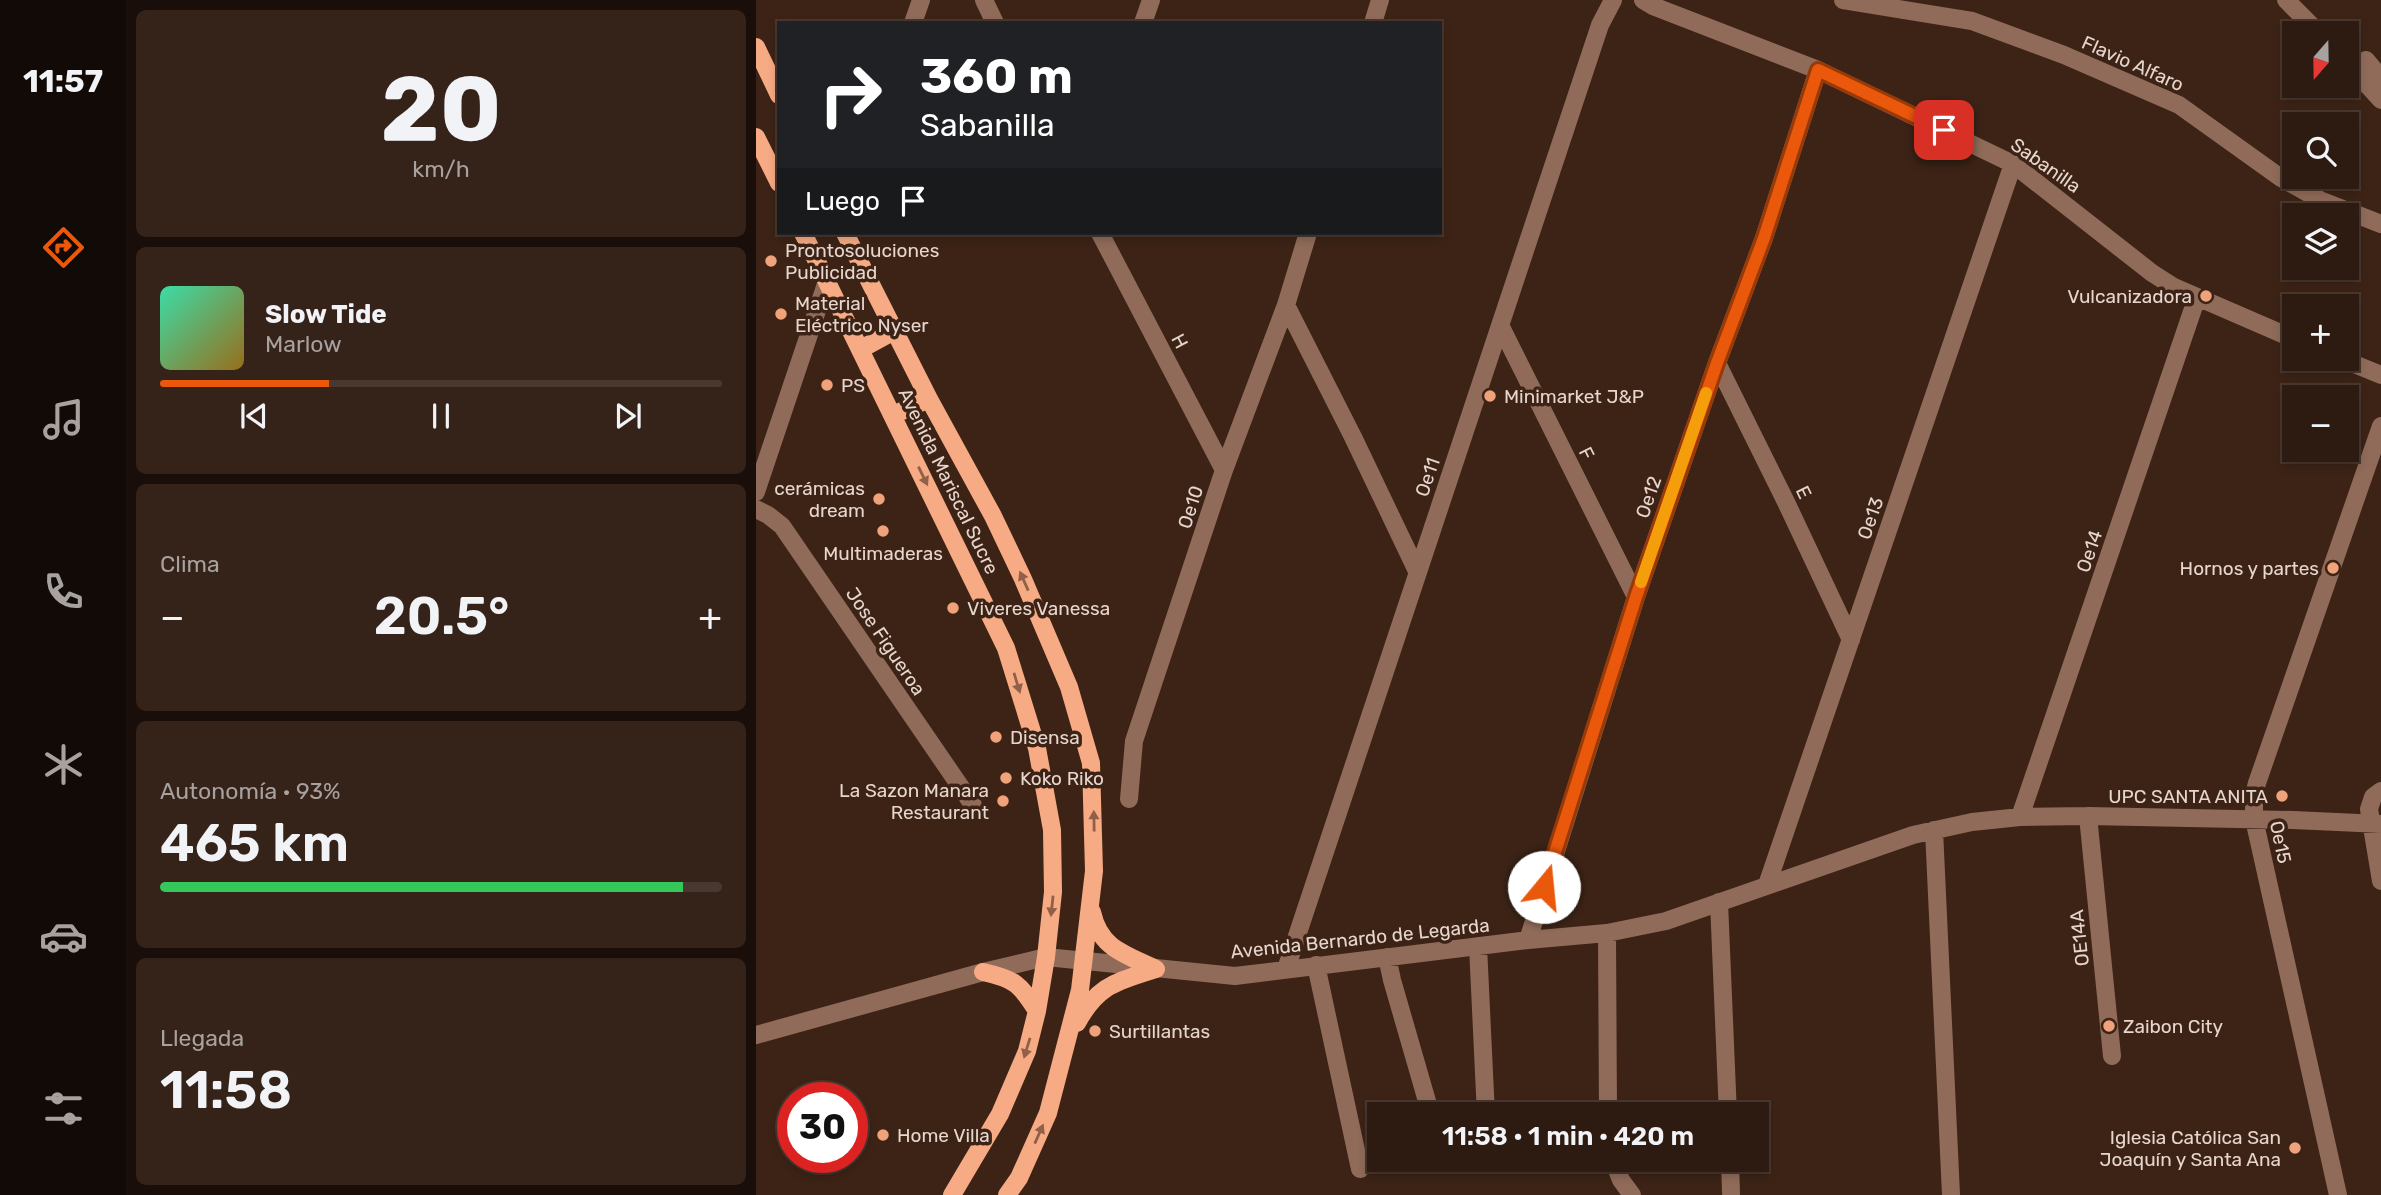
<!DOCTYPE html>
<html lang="es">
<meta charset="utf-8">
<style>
:root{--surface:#2d1a10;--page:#352319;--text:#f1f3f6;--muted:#a7a19f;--line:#483830;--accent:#ea580c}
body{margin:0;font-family:Rubik,sans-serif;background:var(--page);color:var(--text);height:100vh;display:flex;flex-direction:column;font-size:26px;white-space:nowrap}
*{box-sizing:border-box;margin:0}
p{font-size:23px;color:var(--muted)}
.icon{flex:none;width:38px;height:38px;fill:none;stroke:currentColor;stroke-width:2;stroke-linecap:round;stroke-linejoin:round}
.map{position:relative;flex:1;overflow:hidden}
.sheet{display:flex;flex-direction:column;gap:10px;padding:10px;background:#190e09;width:630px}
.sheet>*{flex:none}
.banner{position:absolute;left:21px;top:21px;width:665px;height:214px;border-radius:0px;box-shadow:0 4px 10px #0003,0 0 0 2px var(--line);background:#202124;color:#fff;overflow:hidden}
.needle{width:46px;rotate:200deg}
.buttons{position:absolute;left:1526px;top:21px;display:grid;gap:14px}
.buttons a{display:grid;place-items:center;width:77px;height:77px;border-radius:0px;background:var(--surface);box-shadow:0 4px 10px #0003,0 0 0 2px var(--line);font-size:35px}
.speed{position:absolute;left:21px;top:1082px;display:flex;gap:14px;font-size:35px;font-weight:700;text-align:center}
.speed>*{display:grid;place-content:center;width:91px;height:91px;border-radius:50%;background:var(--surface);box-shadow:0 4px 10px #0003,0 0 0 2px var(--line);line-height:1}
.speed .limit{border:10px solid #d22;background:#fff;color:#111}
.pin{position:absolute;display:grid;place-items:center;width:60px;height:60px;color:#fff;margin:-30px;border-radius:14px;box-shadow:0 4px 10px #0006}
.me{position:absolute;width:77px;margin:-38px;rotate:17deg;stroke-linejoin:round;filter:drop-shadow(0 0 5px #0008)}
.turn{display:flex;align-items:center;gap:24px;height:147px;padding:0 28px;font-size:32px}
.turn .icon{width:91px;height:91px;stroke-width:2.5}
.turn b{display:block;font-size:49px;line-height:60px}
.then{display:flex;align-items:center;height:66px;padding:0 28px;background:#0003;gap:14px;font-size:26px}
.big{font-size:52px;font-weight:600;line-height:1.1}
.sheet .tile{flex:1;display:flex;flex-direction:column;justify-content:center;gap:10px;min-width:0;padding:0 24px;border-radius:10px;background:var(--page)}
.sheet .dial{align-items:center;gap:0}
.dial b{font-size:91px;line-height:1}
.song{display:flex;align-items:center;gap:21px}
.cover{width:84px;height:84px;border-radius:10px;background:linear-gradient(135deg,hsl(160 70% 55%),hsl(40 70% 35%))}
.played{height:7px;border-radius:4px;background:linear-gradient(90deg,var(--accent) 30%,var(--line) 30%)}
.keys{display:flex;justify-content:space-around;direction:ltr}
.heat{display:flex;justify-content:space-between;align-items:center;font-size:38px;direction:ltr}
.charge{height:10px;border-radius:5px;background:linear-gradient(90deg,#34c759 93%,var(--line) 0)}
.trip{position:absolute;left:611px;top:1102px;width:402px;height:70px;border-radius:0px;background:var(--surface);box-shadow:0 4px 10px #0003,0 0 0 2px var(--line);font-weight:600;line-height:70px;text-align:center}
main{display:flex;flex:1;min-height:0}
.dock{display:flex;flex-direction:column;width:126px;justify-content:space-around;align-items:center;background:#120a06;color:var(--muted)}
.dock .icon{width:49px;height:49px}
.dock .on{color:var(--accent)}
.dock b{font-size:32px;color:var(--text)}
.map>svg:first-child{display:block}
</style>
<main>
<nav class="dock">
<b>11:57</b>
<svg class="icon on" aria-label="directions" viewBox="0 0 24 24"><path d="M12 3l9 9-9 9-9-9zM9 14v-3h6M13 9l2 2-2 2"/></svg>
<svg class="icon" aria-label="music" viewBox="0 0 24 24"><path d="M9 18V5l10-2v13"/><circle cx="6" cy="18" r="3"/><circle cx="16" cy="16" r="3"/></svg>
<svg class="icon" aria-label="phone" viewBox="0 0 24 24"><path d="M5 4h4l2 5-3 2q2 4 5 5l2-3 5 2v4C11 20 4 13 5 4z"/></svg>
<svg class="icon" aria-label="climate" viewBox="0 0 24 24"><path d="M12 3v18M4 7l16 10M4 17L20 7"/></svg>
<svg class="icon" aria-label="car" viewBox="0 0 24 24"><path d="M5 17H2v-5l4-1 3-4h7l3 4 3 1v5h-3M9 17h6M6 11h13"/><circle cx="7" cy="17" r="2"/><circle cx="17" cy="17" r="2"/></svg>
<svg class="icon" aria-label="filters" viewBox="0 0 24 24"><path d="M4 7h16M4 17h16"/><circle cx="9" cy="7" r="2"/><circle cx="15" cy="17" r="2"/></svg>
</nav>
<section class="sheet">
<div class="tile dial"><b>20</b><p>km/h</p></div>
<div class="tile">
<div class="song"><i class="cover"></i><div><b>Slow Tide</b><p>Marlow</p></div></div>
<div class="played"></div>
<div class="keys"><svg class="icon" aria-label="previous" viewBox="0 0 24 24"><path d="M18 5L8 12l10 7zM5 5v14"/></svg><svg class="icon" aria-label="pause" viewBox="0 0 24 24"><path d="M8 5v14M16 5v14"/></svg><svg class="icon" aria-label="next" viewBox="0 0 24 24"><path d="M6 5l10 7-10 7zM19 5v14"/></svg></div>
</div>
<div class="tile"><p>Clima</p>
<div class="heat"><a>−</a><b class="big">20.5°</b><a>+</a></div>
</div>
<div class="tile"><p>Autonomía · 93%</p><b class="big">465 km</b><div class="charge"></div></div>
<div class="tile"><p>Llegada</p><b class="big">11:58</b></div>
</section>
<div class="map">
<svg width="1625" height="1195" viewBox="0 0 1625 1195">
<rect width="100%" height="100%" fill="#3c2316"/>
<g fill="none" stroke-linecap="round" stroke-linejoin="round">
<path stroke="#906b59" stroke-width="18" d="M228,0L239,23
M887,0L897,6L1062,70L1257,164L1396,273L1418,287L1538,339
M1087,0L1216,21L1308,55L1423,105L1525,178L1566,201L1625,224
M1530,0L1563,33
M157,23L165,0
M387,23L395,0
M617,23L624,0
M1610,60L1625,78
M1591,63L1625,100
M344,233L468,470
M530,305L597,437L661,571
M745,327L880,597
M1586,359L1625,375
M961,363L1030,502L1095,640
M0,492L71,281
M0,509L12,515L26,526L217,805
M1625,791L1617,797L1613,809L1625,881
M373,799L378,741L468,470L530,305L552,233
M1332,816L1356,1056
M1264,817L1441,297
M1178,830L1195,1195
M1011,885L1257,164
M963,902L972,1115
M851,933L852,1115
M772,940L880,597L961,363L1008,238L1062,70
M722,946L730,1115
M631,957L636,980L675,1115
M560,965L604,1169
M530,969L844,25L857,0
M0,1035L227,972L290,957L479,976L772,940L851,933L910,921L1157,835L1216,822L1264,817L1332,816L1537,820L1625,824
M732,1160V1162
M857,1160L865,1180L876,1195
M974,1160L975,1193
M1582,1195L1498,819V795L1501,783L1625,426"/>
<path stroke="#f7ab84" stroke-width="18" d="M0,47L23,95
M0,137L23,183
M47,233L250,648L281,748L296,830L297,892L290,957L281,1011L271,1051L244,1114L196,1195
M89,233L173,399L237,516L267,579L313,687L335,763L338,871L324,990L292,1113L263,1178L251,1195
M105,349L138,331
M137,415L173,399
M336,912C344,949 369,954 400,969
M227,972C259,979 264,984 281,1011
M321,1023C342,984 361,982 400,969"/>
</g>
<defs><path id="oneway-solid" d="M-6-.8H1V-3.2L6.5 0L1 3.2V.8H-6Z" transform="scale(1.75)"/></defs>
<g fill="#906048">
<use href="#oneway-solid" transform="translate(167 476) rotate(64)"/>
<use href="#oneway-solid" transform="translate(268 581) rotate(-114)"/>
<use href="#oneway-solid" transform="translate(261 683) rotate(73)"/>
<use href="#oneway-solid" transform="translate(338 821) rotate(-91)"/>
<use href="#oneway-solid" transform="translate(296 906) rotate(96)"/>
<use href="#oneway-solid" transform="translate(271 1048) rotate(107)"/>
<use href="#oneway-solid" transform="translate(283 1134) rotate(-66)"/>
</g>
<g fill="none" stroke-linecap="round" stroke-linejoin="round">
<g stroke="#983908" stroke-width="18">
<path id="route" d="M788,887L880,597L961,363L1008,238L1062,70L1188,130"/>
</g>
<use href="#route" stroke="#ea580c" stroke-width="12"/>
<path stroke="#f59e0b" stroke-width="12" d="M885,582L950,393"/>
</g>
<g fill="#f0a27a" stroke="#3c2316" stroke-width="2.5">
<circle cx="15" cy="261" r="7"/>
<circle cx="1450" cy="296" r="7"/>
<circle cx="25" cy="314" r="7"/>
<circle cx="71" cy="385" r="7"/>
<circle cx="734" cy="396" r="7"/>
<circle cx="123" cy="499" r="7"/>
<circle cx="127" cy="531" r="7"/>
<circle cx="1577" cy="568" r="7"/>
<circle cx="197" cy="608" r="7"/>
<circle cx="240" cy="737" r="7"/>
<circle cx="250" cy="778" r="7"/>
<circle cx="1526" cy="796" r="7"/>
<circle cx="247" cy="801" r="7"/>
<circle cx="1353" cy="1026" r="7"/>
<circle cx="339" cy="1031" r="7"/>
<circle cx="127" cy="1135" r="7"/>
<circle cx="1539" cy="1148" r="7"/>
</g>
<g text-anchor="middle" stroke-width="7" stroke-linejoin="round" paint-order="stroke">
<g font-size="19" fill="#e7d6cd" stroke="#3c2316">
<text transform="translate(1377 63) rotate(24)" y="7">Flavio Alfaro</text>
<text transform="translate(1290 165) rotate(35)" y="7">Sabanilla</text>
<text transform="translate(424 341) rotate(62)" y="7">H</text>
<text transform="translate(831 453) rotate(63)" y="7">F</text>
<text transform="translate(671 477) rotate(-71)" y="7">Oe11</text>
<text transform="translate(193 481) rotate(64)" y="7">Avenida Mariscal Sucre</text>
<text transform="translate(1048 492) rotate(64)" y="7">E</text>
<text transform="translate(892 497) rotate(-71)" y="7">Oe12</text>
<text transform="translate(434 507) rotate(-72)" y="7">Oe10</text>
<text transform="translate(1114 518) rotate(-71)" y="7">Oe13</text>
<text transform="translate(1333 551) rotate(-71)" y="7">Oe14</text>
<text transform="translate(130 641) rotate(56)" y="7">Jose Figueroa</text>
<text transform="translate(1525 842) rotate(78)" y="7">Oe15</text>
<text transform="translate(604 938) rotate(-6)" y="7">Avenida Bernardo de Legarda</text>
<text transform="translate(1323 938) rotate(-96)" y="7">OE14A</text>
</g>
<g font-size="19" fill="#e7d6cd" stroke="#3c2316" text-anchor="start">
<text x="29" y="257">Prontosoluciones<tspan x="29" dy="22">Publicidad</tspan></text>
<text x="1436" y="303" text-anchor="end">Vulcanizadora</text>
<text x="39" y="310">Material<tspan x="39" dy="22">Eléctrico Nyser</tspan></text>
<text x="85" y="392">PS</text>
<text x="748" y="403">Minimarket J&amp;P</text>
<text x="109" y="495" text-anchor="end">cerámicas<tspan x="109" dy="22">dream</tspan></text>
<text x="127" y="560" text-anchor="middle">Multimaderas</text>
<text x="1563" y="575" text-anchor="end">Hornos y partes</text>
<text x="211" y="615">Viveres Vanessa</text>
<text x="254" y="744">Disensa</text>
<text x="264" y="785">Koko Riko</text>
<text x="233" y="797" text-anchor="end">La Sazon Manara<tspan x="233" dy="22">Restaurant</tspan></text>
<text x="1512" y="803" text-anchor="end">UPC SANTA ANITA</text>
<text x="1367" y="1033">Zaibon City</text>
<text x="353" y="1038">Surtillantas</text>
<text x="141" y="1142">Home Villa</text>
<text x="1525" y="1144" text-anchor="end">Iglesia Católica San<tspan x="1525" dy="22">Joaquín y Santa Ana</tspan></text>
</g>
</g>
</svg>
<div class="buttons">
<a><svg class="needle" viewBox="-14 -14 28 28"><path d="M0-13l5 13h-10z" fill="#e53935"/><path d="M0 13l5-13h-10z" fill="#a7a19f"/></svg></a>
<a><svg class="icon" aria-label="search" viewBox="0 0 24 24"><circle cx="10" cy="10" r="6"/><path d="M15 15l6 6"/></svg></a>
<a><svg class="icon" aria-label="layers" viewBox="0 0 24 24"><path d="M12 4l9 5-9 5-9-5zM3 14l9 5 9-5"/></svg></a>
<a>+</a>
<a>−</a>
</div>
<div class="speed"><div class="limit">30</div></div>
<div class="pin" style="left:1188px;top:130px;background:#d93025"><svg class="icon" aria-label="arrive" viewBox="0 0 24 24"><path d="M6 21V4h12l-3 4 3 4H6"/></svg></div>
<svg class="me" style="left:788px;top:887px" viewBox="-20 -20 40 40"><circle r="19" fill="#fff"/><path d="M0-13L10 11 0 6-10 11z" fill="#ea580c"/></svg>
<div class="trip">11:58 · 1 min · 420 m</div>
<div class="banner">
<div class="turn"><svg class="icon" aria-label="right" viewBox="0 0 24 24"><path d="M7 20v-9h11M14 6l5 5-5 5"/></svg><div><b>360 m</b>Sabanilla</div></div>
<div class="then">Luego<svg class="icon" aria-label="arrive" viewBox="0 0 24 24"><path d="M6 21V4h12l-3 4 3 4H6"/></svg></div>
</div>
</div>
</main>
